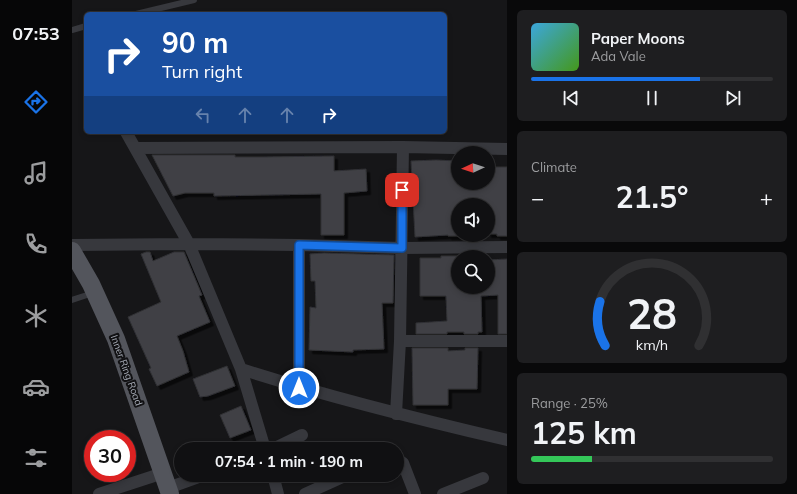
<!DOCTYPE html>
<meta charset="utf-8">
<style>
:root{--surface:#101012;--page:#1e1e20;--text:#f1f3f6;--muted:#9c9d9f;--line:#303032;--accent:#1a73e8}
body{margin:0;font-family:Mulish,sans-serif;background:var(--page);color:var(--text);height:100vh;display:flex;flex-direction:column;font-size:15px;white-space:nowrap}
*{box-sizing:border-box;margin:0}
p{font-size:13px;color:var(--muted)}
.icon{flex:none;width:22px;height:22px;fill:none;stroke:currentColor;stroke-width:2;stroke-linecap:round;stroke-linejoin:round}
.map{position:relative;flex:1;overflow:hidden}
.drawer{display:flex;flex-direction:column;gap:10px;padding:10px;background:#09090a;width:290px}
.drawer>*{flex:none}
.banner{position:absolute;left:12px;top:12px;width:363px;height:122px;border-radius:6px;box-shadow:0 2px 6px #0003,0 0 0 1px var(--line);background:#1a4fa0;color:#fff;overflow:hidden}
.needle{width:26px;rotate:267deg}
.controls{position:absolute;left:379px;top:146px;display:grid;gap:8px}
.controls a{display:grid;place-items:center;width:44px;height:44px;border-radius:50%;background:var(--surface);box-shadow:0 2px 6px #0003,0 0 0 1px var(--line);font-size:20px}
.speed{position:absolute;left:12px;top:430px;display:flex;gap:8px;font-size:20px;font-weight:700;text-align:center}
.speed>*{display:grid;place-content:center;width:52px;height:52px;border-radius:50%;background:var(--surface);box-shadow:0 2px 6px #0003,0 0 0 1px var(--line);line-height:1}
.speed .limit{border:6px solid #d22;background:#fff;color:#111}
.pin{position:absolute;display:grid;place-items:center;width:34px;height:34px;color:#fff;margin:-17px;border-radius:8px;box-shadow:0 2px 6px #0006}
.me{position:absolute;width:44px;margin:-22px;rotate:0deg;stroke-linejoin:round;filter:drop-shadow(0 0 3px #0008)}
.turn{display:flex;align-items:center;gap:14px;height:84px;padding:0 12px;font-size:18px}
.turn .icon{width:52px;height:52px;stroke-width:2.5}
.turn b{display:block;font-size:28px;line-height:34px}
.lanes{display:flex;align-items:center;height:38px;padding:0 12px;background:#0003;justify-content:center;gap:20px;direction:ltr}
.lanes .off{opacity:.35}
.big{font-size:30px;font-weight:700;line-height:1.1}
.drawer .tile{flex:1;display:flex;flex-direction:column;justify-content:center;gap:6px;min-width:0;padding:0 14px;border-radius:6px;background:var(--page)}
.drawer .dial{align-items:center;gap:0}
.dial svg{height:104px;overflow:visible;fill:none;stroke:var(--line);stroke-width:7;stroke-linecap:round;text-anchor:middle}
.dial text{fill:var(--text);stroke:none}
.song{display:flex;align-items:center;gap:12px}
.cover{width:48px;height:48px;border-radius:6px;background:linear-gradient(135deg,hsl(200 70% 55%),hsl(100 70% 35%))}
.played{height:4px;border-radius:2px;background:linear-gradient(90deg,var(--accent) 70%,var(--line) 70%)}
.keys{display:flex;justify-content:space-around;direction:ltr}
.heat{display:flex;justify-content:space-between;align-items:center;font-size:22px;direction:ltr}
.charge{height:6px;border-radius:3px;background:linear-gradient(90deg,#34c759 25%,var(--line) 0)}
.trip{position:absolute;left:102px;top:442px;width:230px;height:40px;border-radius:20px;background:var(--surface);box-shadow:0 2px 6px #0003,0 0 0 1px var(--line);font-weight:700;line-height:40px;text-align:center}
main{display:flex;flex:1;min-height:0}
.tab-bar{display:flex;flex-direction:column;width:72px;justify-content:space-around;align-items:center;background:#060607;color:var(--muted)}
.tab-bar .icon{width:28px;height:28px}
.tab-bar .on{color:var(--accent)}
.tab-bar b{font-size:18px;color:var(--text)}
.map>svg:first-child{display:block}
</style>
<main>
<nav class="tab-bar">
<b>07:53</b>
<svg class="icon on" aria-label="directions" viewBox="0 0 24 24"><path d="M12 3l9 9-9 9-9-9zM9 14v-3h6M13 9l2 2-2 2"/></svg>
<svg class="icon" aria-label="music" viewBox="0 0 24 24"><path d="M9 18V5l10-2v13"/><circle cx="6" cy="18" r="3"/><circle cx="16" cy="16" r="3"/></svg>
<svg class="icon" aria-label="phone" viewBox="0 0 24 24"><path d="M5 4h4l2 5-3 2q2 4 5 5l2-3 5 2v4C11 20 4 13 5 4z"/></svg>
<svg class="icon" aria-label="climate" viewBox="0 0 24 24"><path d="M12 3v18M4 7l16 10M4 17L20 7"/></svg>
<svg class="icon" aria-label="car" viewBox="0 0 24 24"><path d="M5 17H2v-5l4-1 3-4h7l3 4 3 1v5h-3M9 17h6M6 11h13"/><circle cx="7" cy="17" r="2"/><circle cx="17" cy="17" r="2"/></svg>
<svg class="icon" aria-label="filters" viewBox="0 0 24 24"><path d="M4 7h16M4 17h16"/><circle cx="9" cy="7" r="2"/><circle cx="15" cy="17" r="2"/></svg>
</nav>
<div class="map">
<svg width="435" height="494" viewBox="0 0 435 494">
<defs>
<filter id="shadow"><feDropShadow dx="3.5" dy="3.5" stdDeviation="0" flood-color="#0009"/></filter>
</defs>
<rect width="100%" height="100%" fill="#161618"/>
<path fill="#404145" stroke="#303034" filter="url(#shadow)" d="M80,155H163V157H190L262,156V171L294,169L295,191L272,193V235H249V194L142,196V193H113L101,196Z
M364,160L386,161V183H416V167H435V236H425V234H416V205H386V236H376V235L343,237L339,161Z
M74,252H78L81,261L102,252H112L130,295L127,296L138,322L105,336L111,351L117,372L85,386L77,369L79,368L56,317L89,302L69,254Z
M252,253L322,255L321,303H310L312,349L281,350V352L237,350L238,307L244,308L243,281H239L238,254Z
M369,256H386V287H416V260L435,259V334H426V295L409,296L410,332H406V334H392V332H375V334H344V323L375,321L374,296H348V258H369Z
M340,348H376V351L393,350V348H406L405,389H376V405H341Z
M155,366L163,386L136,396L128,397L121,379Z
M169,406L179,430L158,438L148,415Z"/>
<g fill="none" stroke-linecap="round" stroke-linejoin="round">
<path stroke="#37383d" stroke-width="6" d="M64,14L122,0
M0,30L14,26
M0,300L15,295"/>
<path stroke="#37383d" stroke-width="12" d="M54,132L117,244L169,369L193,449
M63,148L331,147L435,149
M0,245L117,244L227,245L330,248L435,247
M227,245V388
M328,341H435
M169,369C256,397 345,419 435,440
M324,414L328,341L331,147
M201,449L230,435
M325,459L331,463L343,494
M201,475L206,494
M96,488L132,475
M27,494L82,476
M233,494L275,475
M371,494L411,478"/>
<path stroke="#53555c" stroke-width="18" d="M0,251L19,284L44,339L98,494"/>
</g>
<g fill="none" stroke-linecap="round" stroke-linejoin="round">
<g stroke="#114b97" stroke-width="10">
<path id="route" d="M227,388V245L330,248V190"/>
</g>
<use href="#route" stroke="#1a73e8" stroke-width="7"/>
</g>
<g text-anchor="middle" stroke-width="4" stroke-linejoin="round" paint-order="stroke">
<g font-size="10" fill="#a8adb8" stroke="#111113">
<text transform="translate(55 370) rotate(70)" y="4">Inner Ring Road</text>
</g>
</g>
</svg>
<div class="controls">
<a><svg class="needle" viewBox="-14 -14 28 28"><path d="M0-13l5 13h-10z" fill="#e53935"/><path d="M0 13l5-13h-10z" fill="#9c9d9f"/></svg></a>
<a><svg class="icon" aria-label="sound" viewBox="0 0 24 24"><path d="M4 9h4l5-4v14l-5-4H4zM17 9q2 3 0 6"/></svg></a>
<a><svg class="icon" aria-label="search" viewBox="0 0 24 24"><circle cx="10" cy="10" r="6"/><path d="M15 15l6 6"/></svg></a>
</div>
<div class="speed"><div class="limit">30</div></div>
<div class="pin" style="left:330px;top:190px;background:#d93025"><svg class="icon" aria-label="arrive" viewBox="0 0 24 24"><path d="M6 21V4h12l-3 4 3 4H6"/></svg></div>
<svg class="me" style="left:227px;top:388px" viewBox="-20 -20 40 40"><circle r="17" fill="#1a73e8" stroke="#fff" stroke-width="3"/><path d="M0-11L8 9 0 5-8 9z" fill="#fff"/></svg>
<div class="trip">07:54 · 1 min · 190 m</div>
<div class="banner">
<div class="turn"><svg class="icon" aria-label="right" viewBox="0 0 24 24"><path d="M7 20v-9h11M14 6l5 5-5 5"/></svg><div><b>90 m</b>Turn right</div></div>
<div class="lanes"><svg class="icon off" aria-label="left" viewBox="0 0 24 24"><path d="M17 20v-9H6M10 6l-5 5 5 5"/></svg><svg class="icon off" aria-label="ahead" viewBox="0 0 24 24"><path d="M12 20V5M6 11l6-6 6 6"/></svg><svg class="icon off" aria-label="ahead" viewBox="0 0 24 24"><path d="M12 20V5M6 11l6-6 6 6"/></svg><svg class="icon" aria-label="right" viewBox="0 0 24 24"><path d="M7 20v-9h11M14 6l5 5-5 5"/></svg></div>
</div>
</div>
<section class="drawer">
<div class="tile">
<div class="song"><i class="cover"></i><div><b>Paper Moons</b><p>Ada Vale</p></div></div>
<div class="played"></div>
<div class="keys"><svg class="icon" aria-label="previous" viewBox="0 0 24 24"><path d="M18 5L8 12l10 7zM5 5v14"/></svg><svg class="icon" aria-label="pause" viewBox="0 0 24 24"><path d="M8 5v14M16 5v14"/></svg><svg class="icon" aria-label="next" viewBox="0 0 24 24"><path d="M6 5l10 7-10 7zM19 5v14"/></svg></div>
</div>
<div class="tile"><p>Climate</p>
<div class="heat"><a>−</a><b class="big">21.5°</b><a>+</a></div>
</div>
<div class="tile dial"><svg viewBox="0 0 100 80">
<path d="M14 69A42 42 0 1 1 86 69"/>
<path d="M14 69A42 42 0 0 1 10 35" stroke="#1a73e8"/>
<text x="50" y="56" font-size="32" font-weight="700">28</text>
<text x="50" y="72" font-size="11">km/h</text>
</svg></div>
<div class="tile"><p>Range · 25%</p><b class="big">125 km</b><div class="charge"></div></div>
</section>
</main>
